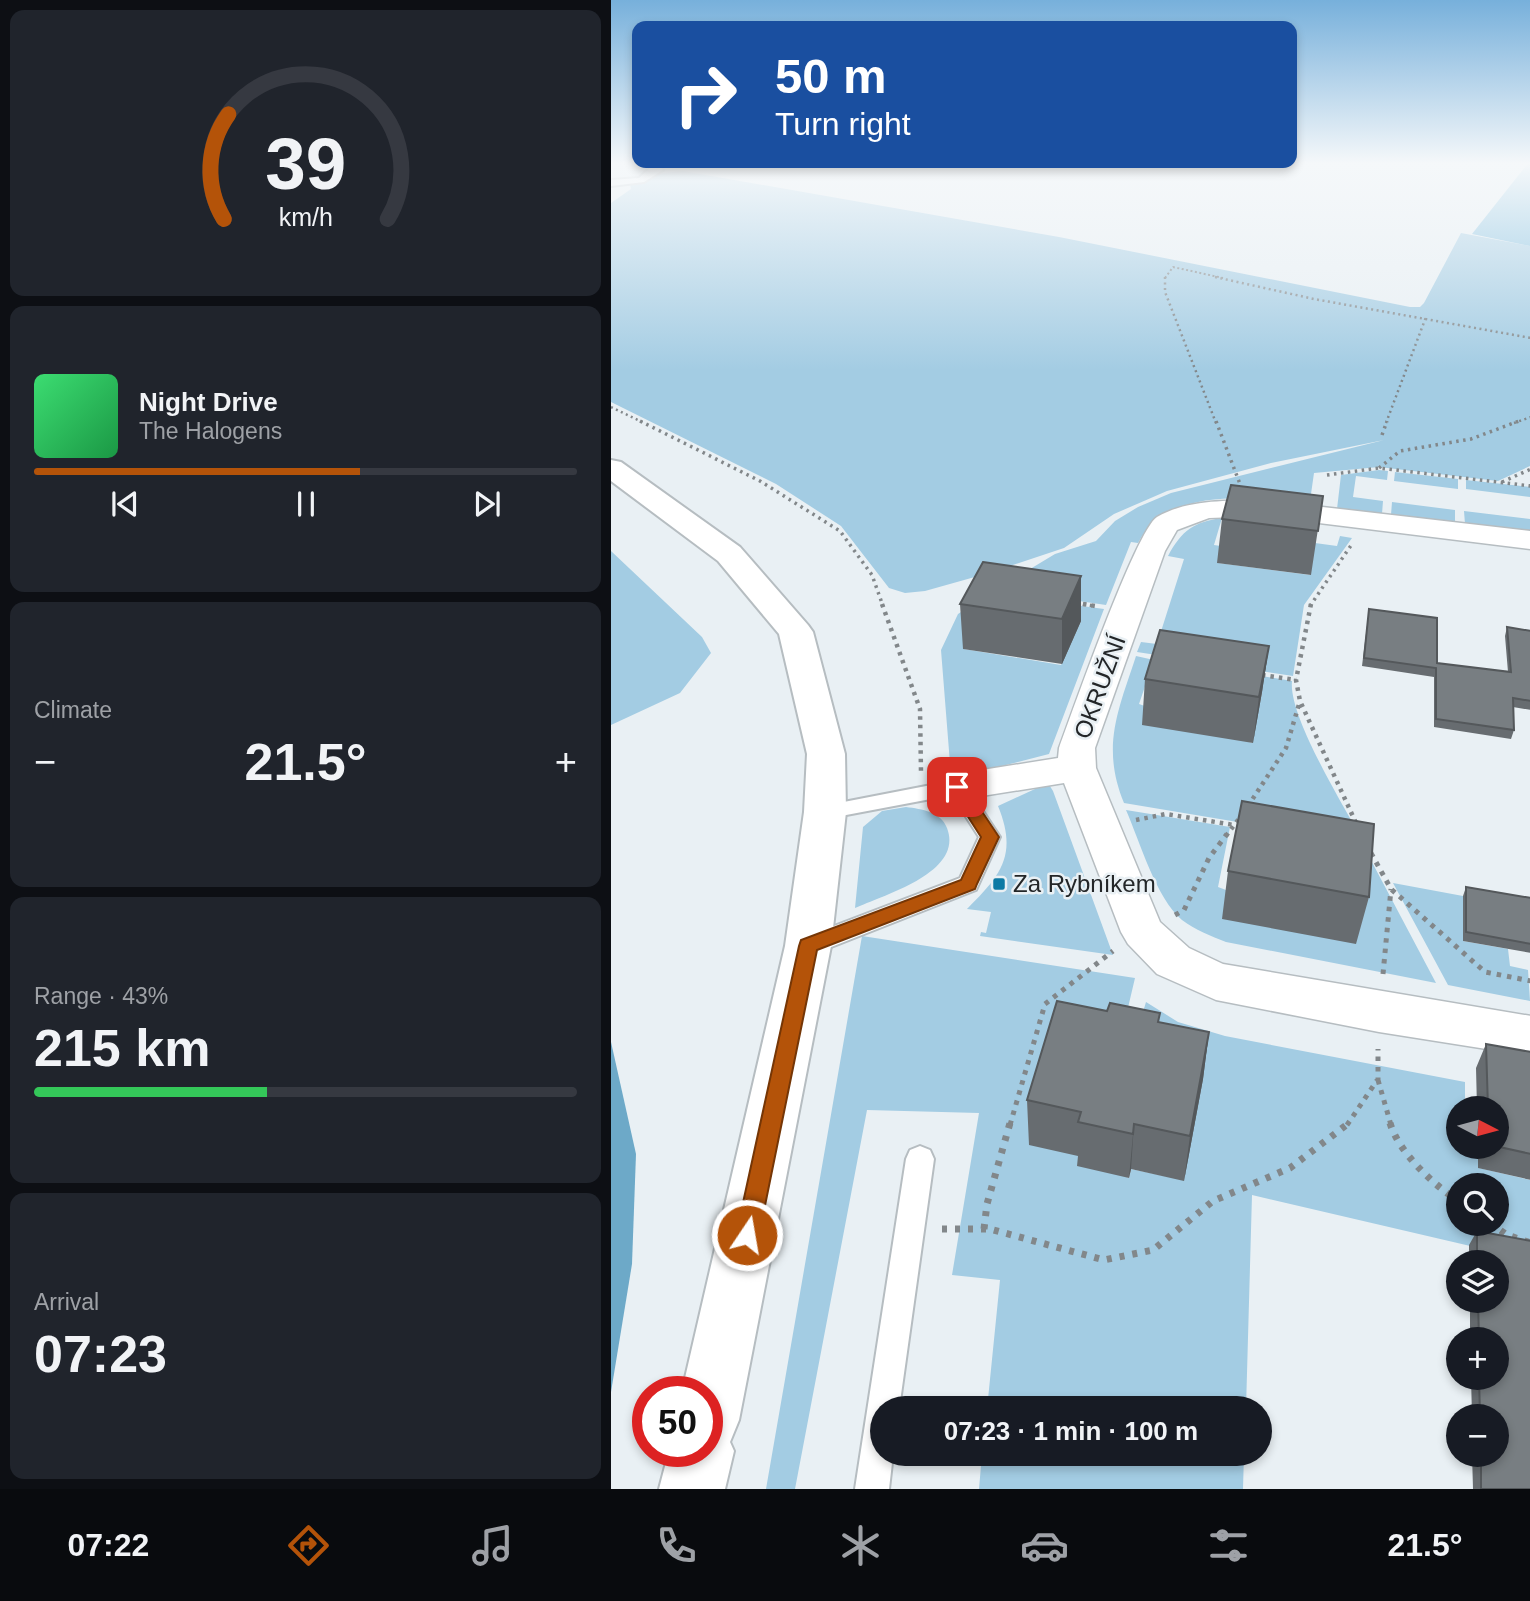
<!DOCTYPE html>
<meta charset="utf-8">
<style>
:root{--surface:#171b24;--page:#20242c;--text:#f1f3f6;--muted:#9ea1a6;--line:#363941;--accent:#b45309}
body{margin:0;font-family:Helvetica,sans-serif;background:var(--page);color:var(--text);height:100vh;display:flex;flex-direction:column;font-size:26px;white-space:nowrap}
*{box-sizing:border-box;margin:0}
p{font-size:23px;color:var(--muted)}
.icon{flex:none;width:38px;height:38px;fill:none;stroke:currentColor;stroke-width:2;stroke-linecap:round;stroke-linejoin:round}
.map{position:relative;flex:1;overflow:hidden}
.drawer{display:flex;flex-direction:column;gap:10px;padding:10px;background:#0d0f14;width:611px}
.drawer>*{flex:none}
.top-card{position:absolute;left:21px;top:21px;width:665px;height:147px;border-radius:14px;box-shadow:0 4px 10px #0003;background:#1a4fa0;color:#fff;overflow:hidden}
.needle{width:46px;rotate:96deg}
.controls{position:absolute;left:835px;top:1096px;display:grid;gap:14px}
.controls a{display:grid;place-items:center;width:63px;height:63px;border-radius:50%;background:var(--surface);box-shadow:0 4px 10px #0003;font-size:35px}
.speed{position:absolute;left:21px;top:1376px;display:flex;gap:14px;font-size:35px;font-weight:700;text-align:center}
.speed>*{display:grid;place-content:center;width:91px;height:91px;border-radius:50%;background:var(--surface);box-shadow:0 4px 10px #0003;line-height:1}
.speed .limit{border:10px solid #d22;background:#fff;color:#111}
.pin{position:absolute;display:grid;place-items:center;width:60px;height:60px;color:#fff;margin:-30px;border-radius:14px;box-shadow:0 4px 10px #0006}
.me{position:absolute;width:77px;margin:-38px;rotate:12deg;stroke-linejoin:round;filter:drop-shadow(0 0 5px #0008)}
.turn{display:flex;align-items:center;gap:24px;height:147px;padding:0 28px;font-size:32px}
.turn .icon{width:91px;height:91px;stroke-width:2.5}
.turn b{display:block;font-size:49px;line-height:60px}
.big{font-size:52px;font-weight:700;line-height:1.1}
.drawer .widget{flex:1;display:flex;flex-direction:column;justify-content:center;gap:10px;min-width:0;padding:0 24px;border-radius:14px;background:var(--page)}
.drawer .dial{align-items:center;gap:0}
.dial svg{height:182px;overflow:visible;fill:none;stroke:var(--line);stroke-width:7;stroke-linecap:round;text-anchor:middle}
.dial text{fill:var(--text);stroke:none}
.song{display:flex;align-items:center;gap:21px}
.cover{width:84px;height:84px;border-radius:10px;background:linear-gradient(135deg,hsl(140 70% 55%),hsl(140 70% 35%))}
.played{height:7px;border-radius:4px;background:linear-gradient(90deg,var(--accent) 60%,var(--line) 60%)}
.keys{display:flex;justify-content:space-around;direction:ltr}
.heat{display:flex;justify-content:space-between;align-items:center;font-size:38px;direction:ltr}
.charge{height:10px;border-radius:5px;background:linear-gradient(90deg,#34c759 43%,var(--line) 0)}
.trip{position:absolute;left:259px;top:1396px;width:402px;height:70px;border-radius:35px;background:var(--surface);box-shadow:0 4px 10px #0003;font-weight:700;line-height:70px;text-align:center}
.dock{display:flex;height:112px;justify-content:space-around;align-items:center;background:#090b0e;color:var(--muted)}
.dock .icon{width:49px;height:49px}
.dock .current{color:var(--accent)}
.dock b{font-size:32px;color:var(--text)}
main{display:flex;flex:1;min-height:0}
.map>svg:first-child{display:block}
</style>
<main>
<section class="drawer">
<div class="widget dial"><svg viewBox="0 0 100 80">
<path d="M14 69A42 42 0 1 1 86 69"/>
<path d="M14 69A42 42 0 0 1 16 23" stroke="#b45309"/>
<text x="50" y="56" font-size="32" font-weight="700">39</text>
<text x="50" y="72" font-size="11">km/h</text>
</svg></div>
<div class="widget">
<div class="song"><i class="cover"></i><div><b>Night Drive</b><p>The Halogens</p></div></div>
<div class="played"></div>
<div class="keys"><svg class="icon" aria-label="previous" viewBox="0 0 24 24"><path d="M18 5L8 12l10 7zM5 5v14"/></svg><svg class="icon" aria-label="pause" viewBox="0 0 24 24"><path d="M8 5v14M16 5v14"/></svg><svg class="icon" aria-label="next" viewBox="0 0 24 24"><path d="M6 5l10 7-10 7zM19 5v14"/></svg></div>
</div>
<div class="widget"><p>Climate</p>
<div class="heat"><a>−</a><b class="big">21.5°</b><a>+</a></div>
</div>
<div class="widget"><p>Range · 43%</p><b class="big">215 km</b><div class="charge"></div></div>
<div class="widget"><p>Arrival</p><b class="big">07:23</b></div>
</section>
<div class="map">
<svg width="920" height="1489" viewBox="0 0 920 1489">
<rect width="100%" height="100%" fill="#e9f0f4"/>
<path fill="#a3cce3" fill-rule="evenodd" d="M72,171L448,237L799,307H809L813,303L850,233L919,246V466L887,481L768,467L703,473L699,501C643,500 558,484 527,543L520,542L495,605L386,589L444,554L485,541L504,521L527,507L560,493L773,440L660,463L556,491L503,514L453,548L378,573L314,591L294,593L278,588L230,526L165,484L0,402V203L20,189L19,184L31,182L43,174Z
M768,470L777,471L776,480L745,476L742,497L772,501L771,514L726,509L730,475Z
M784,472L847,479V489L783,481Z
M855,480L919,487V497L855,489Z
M781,502L844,510V523L780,515Z
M853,511L919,519V532L854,524Z
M611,518L603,545L610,546L607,563L699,575L704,543L726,546L729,536L741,538L693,605L682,676L526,652L530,642L546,644L573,559L557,556C571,530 583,522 611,518Z
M0,551L91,637L100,653L69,693L0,725Z
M373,597L353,649L450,665L470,621L427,600L493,609L438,754L352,776H340L330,650L347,614Z
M525,656L543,660L528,704L641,743L651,692L603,668L681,681C677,716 734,808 753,843L513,803C490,747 507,711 525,656Z
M437,783L442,791L502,955L369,936L370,932L375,933L380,912L356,909C390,875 407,855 387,806Z
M295,807C311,809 330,812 336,828C353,872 275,894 244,908L252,827L271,811Z
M515,810L619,827L607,887L615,890L754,849L825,983L615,942C600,936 584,930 571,920C545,898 529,842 515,810Z
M782,883L852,896V941L897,949L899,966L917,970L919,1001L837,985Z
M251,936L524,978L512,1029L469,1157L518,1178L520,1169L573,1180L522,1045L535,1002L567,1022L614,1036L854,1082V1108H847V1146H867L868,1168L919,1180V1260L641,1195L635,1409H376L389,1280L341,1275L368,1113L256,1110L184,1489H155ZM847,1185H886V1223H847Z
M371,1454H633L632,1489H368Z"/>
<path fill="#82bfdf" d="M919,162V246L861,234L918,162Z"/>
<path fill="#6da9c8" d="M0,1042L25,1154L21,1264L0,1392Z"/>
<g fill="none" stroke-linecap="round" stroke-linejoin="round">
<g stroke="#b6bdc1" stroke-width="4">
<path id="service" d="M49,165L52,170L33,182L0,186V180L28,178L40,167Z
M346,780L353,782L389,837L365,890L205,953L197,955L189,953L185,946L189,939L349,878L368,837L341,795L214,819L207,817L204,812L207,807Z
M309,1146L319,1150L323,1159L288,1409H271V1454H282L278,1489H244L295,1159L299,1150Z"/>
</g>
<g stroke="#b6bdc1" stroke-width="3">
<path id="minor" d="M651,500L920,531V549L651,516L598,518L566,530L554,551L484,748L485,768L549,922L578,948L612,964L920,1016V1056L768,1032L605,1000L546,974L517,944L510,932L453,783L346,800L332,796L327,787L332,778L346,774L447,758L448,748C461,713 525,530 546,517C577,499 617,501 651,500Z"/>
</g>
<g stroke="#b6bdc1" stroke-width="4">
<path id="secondary" d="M0,460L10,462L129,547L197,625L202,632L234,754L235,812L220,946L128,1420L119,1442L123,1451L114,1489H48L58,1451H96V1391H71L174,946L193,812L196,754L168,634L107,561L0,481Z"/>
</g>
<path stroke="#82878a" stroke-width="2" stroke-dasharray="2 2.5" stroke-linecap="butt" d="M554,278L562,267L612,278"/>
<path stroke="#82878a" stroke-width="2.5" stroke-dasharray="2 3.5" stroke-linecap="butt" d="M554,277V292L605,423
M604,277L703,299L920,338
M0,407L33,423
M775,423L815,317
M903,423L920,417"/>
<path stroke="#82878a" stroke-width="3.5" stroke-dasharray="2.5 4.5" stroke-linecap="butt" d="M29,421L149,481L229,531L261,575L272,606
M605,421L629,484
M771,435L776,421
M768,468L789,451L860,439L908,421
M716,475L768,468L920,486
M891,482L920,469
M465,603L483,606
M699,606L741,544"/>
<path stroke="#82878a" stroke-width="4.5" stroke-dasharray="3.5 5" stroke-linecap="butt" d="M271,604L309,709L310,772
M472,604L484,606
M700,604L685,680L689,701L745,823
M651,675L685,680
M637,806L675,748L689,701
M525,820L555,814L623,825
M615,836L630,816"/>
<path stroke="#82878a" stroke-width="5" stroke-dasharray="4.5 6" stroke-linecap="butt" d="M760,853L780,889L874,972L920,981
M564,915L573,910L598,858L616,834
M772,974L780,889
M767,1080L780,1125
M399,1125L434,1004L502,951
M736,1125L767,1079V1049"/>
<path stroke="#82878a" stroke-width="7" stroke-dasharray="5 8" stroke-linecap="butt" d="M779,1123C788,1153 822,1184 847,1201
M879,1223L896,1235L920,1243
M331,1229H379L493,1260L542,1250L602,1201L679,1168L738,1123
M373,1229L376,1204L399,1123"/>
<use href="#service" fill="#fff" fill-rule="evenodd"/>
<use href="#minor" fill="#fff" fill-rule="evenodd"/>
<use href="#secondary" fill="#fff" fill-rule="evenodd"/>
</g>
<path fill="#676c70" d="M712,496L700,575L606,563L611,519Z
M470,576V621L451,664L352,649L349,604Z
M758,609L826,663L897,672L894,636L896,627L920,631V710L902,707L903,730L900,739L823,727V677L751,666Z
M658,646L651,692L642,743L531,725L534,679Z
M617,871L758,897L745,944L611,919Z
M855,887L920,898V953L852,941V896Z
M548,1022L598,1032L592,1079L573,1181L520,1169L518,1178L466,1166L467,1156L418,1145L416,1100Z
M875,1044L920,1052V1180L867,1168V1146H886V1108H866L865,1068Z
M866,1231L920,1241V1489H862L861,1454H886V1416H861L860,1377H886V1339H859V1300H886V1262H858V1245Z"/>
<path fill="#54585b" d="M470,576V621L451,664V619Z
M658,646L651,692L642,743L648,697Z
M598,1032L592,1079L573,1181L579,1136Z
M523,1124L520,1169L518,1178L522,1134Z"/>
<path fill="#787e82" stroke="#54585b" stroke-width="2" d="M620,485L712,496L707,531L611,519Z
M372,562L470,576L451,619L349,604Z
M758,609L826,618V663L900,672L896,627L920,631V701L902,698L903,730L825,719V668L753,658Z
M549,630L658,646L648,697L534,679Z
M631,801L763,824L758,897L617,871Z
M855,887L920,898V944L855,932Z
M446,1001L496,1011L499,1003L549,1013L547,1022L598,1032L579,1136L523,1124L522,1134L467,1122L470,1112L416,1100Z
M875,1044L920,1052V1154L884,1146H886V1108H877Z
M866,1231L920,1241V1489H870V1454H886V1416H869L868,1377H886V1339H868L867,1300H886V1262H866Z"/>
<linearGradient id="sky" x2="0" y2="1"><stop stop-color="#77b0db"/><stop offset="0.44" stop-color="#f5f8fa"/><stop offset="1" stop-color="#f5f8fa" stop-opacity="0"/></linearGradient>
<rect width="920" height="371" fill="url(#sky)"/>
<path fill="#b45309" stroke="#753606" stroke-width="2" d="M346,781L352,783L388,837L366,884L364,889L206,950L148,1235L145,1243L136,1247L128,1243L125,1235L188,946L190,940L350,880L370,837L338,787Z"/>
<rect fill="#0c7aa4" stroke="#e9f0f4" stroke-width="2.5" x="381" y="877" width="14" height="14" rx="3.5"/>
<g text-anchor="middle" stroke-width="5" stroke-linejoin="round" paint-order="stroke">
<g font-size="24" fill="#232628" stroke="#e9f0f4">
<text transform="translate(489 687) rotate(-70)" y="8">OKRUŽNÍ</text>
</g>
<g font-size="24" fill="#232628" stroke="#e9f0f4" text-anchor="start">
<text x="402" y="892">Za Rybníkem</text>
</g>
</g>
</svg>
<div class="controls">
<a><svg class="needle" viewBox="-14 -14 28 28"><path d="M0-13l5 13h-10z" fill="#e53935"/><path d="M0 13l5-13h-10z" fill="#9ea1a6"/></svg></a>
<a><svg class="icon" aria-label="search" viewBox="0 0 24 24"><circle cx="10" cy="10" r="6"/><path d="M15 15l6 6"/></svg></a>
<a><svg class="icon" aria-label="layers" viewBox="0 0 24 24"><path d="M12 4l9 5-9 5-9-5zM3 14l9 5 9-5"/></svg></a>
<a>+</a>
<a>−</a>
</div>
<div class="speed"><div class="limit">50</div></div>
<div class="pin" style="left:346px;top:787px;background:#d93025"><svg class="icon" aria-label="arrive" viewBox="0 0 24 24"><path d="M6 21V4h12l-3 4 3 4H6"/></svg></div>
<svg class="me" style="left:136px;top:1235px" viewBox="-20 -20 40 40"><circle r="17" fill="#b45309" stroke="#fff" stroke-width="3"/><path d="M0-11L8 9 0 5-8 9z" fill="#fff"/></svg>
<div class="trip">07:23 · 1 min · 100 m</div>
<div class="top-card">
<div class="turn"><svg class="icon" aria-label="right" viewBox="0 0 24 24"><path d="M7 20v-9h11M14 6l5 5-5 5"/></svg><div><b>50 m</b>Turn right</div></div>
</div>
</div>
</main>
<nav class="dock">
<b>07:22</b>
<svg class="icon current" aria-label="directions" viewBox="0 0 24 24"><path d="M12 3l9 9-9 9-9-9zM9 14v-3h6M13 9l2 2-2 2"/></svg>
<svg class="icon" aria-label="music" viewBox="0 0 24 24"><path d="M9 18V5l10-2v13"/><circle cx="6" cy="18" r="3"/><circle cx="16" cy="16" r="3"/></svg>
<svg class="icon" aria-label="phone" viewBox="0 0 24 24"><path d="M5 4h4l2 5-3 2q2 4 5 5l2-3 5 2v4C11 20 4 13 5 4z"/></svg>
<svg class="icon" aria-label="climate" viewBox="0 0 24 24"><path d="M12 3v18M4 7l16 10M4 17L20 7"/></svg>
<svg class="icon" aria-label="car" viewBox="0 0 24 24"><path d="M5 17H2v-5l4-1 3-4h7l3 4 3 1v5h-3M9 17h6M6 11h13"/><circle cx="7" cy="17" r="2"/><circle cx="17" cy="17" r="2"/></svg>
<svg class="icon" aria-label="filters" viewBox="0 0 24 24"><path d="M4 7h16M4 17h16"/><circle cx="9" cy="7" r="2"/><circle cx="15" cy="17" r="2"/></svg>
<b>21.5°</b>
</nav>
